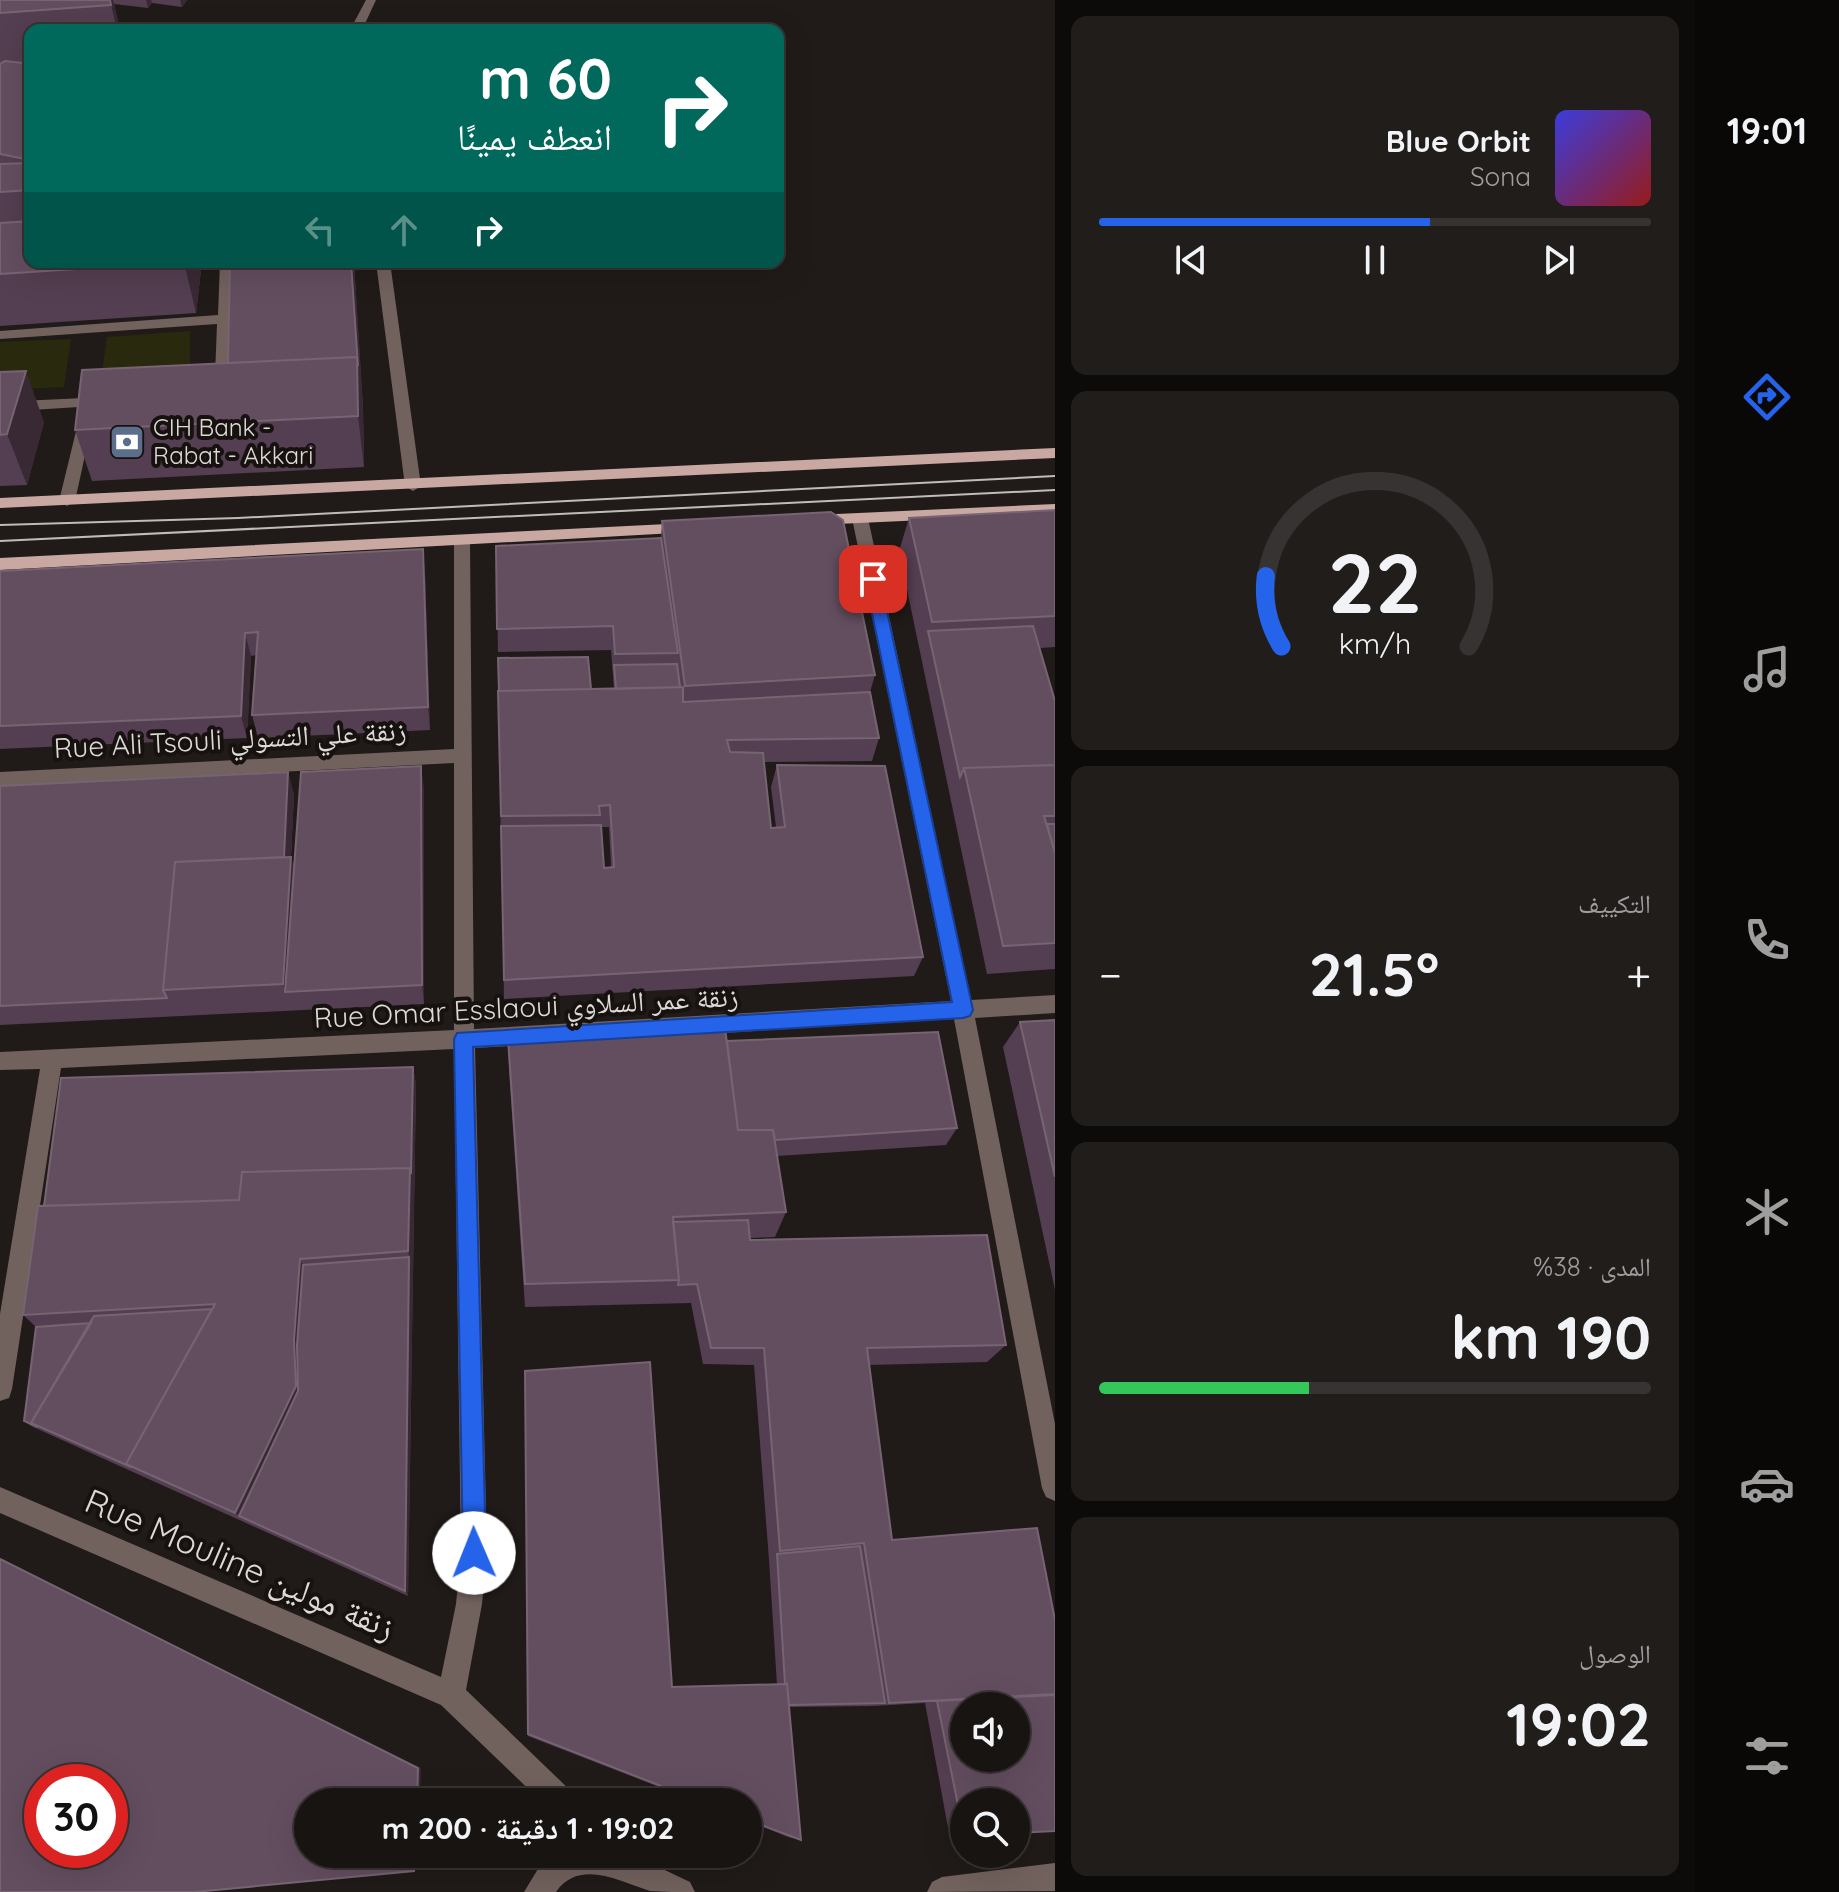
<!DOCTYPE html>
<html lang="ar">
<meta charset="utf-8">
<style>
:root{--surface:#181412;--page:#211d1b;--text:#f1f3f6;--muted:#9f9e9f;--line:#363332;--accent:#2563eb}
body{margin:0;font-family:Quicksand,"Noto Naskh Arabic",sans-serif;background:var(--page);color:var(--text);direction:rtl;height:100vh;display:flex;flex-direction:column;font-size:30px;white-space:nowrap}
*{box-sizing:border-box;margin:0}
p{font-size:26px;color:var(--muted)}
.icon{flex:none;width:44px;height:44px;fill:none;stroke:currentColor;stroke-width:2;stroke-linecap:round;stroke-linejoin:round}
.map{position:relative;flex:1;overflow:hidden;direction:ltr}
.side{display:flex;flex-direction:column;gap:16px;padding:16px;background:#0d0b0a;width:640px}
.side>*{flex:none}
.hud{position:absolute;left:24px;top:24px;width:760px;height:244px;border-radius:16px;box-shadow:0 8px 32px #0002,0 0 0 2px var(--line);direction:rtl;background:#00695c;color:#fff;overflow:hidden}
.controls{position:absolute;left:950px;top:1692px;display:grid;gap:16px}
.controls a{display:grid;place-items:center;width:80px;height:80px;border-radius:50%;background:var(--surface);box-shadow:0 8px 32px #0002,0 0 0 2px var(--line);font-size:40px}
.speed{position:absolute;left:24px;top:1764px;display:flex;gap:16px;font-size:40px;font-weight:700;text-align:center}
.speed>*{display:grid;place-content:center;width:104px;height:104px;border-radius:50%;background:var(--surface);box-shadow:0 8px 32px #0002,0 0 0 2px var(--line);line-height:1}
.speed .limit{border:12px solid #d22;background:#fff;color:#111}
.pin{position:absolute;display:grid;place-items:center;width:68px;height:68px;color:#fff;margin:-34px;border-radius:16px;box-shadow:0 4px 12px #0006}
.me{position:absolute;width:88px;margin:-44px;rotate:359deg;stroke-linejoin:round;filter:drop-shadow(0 0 6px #0008)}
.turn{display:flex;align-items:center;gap:28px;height:168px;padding:0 40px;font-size:36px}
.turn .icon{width:104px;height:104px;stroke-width:2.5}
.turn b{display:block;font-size:56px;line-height:68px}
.lanes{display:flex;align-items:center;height:76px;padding:0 40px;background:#0003;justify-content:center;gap:40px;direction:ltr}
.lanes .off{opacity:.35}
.big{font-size:60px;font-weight:800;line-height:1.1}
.side .widget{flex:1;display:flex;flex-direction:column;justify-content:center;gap:12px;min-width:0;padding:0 28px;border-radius:16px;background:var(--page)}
.side .dial{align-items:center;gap:0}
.dial svg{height:208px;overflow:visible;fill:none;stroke:var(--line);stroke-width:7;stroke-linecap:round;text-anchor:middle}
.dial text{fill:var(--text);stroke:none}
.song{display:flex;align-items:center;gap:24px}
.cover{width:96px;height:96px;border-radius:12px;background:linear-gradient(135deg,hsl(240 70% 55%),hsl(0 70% 35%))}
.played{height:8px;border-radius:4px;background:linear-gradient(90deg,var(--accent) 60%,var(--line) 60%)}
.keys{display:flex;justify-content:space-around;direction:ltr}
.heat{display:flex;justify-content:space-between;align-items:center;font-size:44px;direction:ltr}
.charge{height:12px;border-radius:6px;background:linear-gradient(90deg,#34c759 38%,var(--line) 0)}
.trip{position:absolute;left:294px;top:1788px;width:468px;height:80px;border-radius:40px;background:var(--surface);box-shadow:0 8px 32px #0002,0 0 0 2px var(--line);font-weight:800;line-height:80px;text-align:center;direction:rtl}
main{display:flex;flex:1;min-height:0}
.menu{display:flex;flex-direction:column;width:144px;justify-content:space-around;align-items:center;background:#0a0807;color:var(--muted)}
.menu .icon{width:56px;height:56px}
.menu .on{color:var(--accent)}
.menu b{font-size:36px;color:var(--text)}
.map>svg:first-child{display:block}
</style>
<main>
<nav class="menu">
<b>19:01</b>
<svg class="icon on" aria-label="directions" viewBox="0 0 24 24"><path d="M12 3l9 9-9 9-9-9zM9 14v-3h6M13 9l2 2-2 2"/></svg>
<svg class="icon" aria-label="music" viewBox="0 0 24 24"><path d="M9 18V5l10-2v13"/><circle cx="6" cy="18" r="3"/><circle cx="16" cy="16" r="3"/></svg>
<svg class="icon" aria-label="phone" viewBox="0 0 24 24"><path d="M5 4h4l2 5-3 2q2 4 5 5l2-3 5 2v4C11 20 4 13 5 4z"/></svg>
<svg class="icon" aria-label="climate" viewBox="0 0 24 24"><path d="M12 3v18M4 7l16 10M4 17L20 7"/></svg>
<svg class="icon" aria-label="car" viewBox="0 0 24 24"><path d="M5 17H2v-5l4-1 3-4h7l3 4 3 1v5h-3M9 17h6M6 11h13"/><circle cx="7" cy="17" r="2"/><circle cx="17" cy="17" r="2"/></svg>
<svg class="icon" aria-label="filters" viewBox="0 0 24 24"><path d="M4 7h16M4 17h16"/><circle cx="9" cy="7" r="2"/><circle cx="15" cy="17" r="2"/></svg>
</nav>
<section class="side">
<div class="widget">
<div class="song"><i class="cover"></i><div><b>Blue Orbit</b><p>Sona</p></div></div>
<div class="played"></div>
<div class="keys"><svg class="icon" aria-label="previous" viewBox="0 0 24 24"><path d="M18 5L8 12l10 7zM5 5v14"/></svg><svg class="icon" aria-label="pause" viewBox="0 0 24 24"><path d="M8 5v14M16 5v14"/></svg><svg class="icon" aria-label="next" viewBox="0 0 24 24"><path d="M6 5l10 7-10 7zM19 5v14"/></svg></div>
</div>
<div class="widget dial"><svg viewBox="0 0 100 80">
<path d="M14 69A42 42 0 1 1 86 69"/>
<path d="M14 69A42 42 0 0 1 8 42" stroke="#2563eb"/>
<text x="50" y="56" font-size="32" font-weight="700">22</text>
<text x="50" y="72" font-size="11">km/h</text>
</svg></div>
<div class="widget"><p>التكييف</p>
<div class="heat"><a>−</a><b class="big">21.5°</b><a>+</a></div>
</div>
<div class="widget"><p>المدى · 38%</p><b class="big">190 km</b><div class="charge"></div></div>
<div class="widget"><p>الوصول</p><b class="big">19:02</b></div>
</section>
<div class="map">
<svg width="1055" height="1892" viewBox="0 0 1055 1892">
<rect width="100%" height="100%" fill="#201b18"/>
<path fill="#29290d" d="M190,331V380L100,386L107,337Z
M71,339L64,387L0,390V342Z"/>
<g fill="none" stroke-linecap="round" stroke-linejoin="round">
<path fill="#72625e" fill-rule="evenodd" d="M366,0H376L362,30H350Z
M220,262H234L229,376L221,391L216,393L209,388L215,376L217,324L0,339V331L218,315Z
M376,262H390L421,486L413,491L405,486Z
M105,397L110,399V405L0,412V402Z
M86,414L93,419L75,501L67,506L59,501L79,419Z
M860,513L868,518L971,1000L1055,995V1013L975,1018L1055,1424V1501L1046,1497L1042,1488L954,1019L475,1048L487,1553L482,1604L466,1690L572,1792L576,1802H542L441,1705L0,1513V1487L441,1677L456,1604L461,1553L454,1049L61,1068L12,1389L9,1398L0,1401V1314L40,1069L0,1070V1052L454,1030V763L0,786V772L454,749V542L462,536L470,542L474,1029L951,1001L852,518Z
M557,1854H631L690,1882L695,1892C681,1892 663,1892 650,1891C620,1882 580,1858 556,1892H524L541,1864Z
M1055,1863V1891L927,1892L932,1882L942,1877Z"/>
<path fill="#c9a8a1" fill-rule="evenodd" d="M1055,448V458L0,508V498Z
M1055,504V514L815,525L807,520L815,515Z
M687,523L693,524V532L0,570V558Z"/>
<path stroke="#bfbcb9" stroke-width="2" d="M0,525L238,518L1055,476
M0,541L1055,490"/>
</g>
<path fill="#543e51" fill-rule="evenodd" d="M0,0H187L182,7L152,3L148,8L114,4L120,30H30V262H202L196,313L0,326V64L2,63H0Z
M263,262H354L363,408L364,467L92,481L75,430L228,363Z
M0,372L44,422L27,485L0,486Z
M1055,510V647L1040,648L1055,701V969L987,974L899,551L909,518Z
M662,521L875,675L870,692L879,738L872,761L764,762L771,828L776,827L771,787L777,765L923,957L914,976L504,999L498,691L614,689L611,650L498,652L496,546L661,538ZM601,827H609L611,867L604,868Z
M0,571L425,573L430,730L258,738L252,715L256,655L251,656L247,738L0,749Z
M0,786L294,794L291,857L294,869L424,788V1004L0,1025Z
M1055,1020V1290L1003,1047L1020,1022Z
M508,1039L727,1041L957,1128L946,1145L777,1156L786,1212L775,1237L750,1238V1240L1006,1345L987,1362L869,1365L892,1540L1037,1528L964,1835L949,1833L925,1703L873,1706L789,1707L801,1840L788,1837L748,1821V1802H698L528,1736L525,1371L672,1687L777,1685L769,1560L754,1365L703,1364L691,1303L525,1307L509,1070Z
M413,1067L416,1085L408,1596L31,1426L24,1421L36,1327L23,1315L44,1206Z"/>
<path fill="#392934" d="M110,0H113L120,30H117Z
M146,0H151L152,3L148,8Z
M180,0H187L182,7Z
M184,262H202L196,313Z
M351,262H354L363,408L358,366Z
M357,357L363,408L364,467L358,416Z
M26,371L44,422L27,485L7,434Z
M423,549L425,573L430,730L428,707Z
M245,633L251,656L247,738L241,716Z
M421,766L424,788V1004L422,985Z
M288,772L294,794L291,857L298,886L285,992L283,984L284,866Z
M413,1067L416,1085L413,1271L408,1251Z
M409,1257L413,1271L408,1596L405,1591Z
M300,1259L309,1279L305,1402L239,1516L235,1513L294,1340Z
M0,1558L421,1768L420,1802H417L0,1559Z
M415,1854H419L418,1868L414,1871Z"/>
<path fill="#634e5f" stroke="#766472" stroke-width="2" fill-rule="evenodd" d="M0,0H110L111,5L0,13Z
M30,57V160L0,154V64L5,61L23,63Z
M30,163V190L0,192V164Z
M30,221V262H184L0,274V223Z
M263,262H351L358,366L357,357L228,363L230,264Z
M357,357L358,416L75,430L82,370Z
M26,371L7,434L0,435V372Z
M1055,510V616L932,622L909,518Z
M831,512L843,520L875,675L685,686L662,521Z
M661,538L678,653L615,654L613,626L497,629L496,546Z
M423,549L428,707L252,715L258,632L245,633L241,716L0,726V571Z
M1033,626L1055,701V765L964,768L960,777L928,631Z
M588,657L591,689L499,691L498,658Z
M677,664L680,687L616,689L614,665Z
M683,687V702L870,692L879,738L727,740L730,752L763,753L771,828L785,827L777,765L885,766L923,957L504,980L501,826L601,825L604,868L614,867L610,805L599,806L600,815L501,816L498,691Z
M1055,765V816H1044L1055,853V943L1003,946L964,768Z
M421,766L422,985L285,992L301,772Z
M288,772L284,857L175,862L163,990L167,998L0,1006V786Z
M1047,824H1055V853Z
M291,857L283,984L163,990L175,862Z
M1055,1020V1177L1020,1022Z
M725,1028L738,1130H773L786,1212L673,1217L679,1280L525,1284L508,1039Z
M938,1032L957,1128L775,1140L773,1130H738L727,1041Z
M413,1067L411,1174L410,1168L242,1172L239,1200L44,1206L61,1078Z
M410,1168L408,1251L300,1259L294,1340L296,1386L235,1513L126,1464L215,1304L23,1315L38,1206L239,1200L242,1172Z
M748,1220L750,1240L987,1235L1006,1345L867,1348L892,1540L1037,1528L1055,1620V1694L889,1703L864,1543L780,1551L764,1348H711L697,1284L678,1285L679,1280L673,1222Z
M409,1257L405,1591L239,1516L298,1391L297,1345L303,1265Z
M212,1309L126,1464L131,1467L31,1423L94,1316Z
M91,1323L31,1423L38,1427L24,1421L36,1327Z
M650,1362L672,1687L787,1684L801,1840L748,1820V1802H702L528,1734L525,1371Z
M860,1546L885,1703L789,1705L787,1684H785L777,1554Z
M0,1559L418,1768L417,1802H308V1854H415L414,1871L195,1892H0ZM42,1782H110V1850H42Z
M1055,1695V1831L1016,1833V1802H964V1835L937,1701ZM964,1706H1016V1758H964Z"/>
<path fill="#2563eb" stroke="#184099" stroke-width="2" d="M873,574L880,579L973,1010L970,1016L963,1018L473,1047L486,1553L483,1561L474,1565L466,1561L463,1553L454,1039L457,1033L952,1002L865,579Z"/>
<defs>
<g id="bank-square" transform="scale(1.8)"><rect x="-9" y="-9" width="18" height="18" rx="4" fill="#5c6f8a" stroke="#17120f"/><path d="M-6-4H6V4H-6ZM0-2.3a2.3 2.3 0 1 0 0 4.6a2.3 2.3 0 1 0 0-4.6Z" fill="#fff"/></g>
</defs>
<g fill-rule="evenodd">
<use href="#bank-square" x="127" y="442"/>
</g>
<g text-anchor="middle" stroke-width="8" stroke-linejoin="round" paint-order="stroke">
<g font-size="24" fill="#dcd9d6" stroke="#17120f" text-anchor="start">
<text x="153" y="436">CIH Bank -<tspan x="153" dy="28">Rabat - Akkari</tspan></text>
</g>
<g font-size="28" fill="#dcd9d6" stroke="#17120f">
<text transform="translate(230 739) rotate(-3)" y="10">Rue Ali Tsouli زنقة علي التسولي</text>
<text transform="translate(526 1007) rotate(-3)" y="10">Rue Omar Esslaoui زنقة عمر السلاوي</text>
</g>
<g font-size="34" fill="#dcd9d6" stroke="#17120f">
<text transform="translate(240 1564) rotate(23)" y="12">Rue Mouline زنقة مولين</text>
</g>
</g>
</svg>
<div class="controls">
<a><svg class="icon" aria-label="sound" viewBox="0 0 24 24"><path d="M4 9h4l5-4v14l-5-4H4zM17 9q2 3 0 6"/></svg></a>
<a><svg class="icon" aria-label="search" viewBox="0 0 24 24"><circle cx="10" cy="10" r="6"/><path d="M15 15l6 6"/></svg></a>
</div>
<div class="speed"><div class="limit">30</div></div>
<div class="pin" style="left:873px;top:579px;background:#d93025"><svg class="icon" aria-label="arrive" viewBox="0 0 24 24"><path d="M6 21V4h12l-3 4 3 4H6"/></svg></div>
<svg class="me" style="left:474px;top:1553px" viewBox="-20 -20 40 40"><circle r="19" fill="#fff"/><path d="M0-13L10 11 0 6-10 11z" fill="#2563eb"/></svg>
<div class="trip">19:02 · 1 دقيقة · 200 m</div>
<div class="hud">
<div class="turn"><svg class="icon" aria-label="right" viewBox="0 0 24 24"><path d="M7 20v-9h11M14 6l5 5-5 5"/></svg><div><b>60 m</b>انعطف يمينًا</div></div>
<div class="lanes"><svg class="icon off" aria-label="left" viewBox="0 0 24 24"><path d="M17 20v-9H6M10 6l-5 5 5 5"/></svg><svg class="icon off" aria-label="ahead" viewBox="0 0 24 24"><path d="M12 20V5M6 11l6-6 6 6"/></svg><svg class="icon" aria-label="right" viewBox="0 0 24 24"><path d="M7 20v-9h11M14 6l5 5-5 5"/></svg></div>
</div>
</div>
</main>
